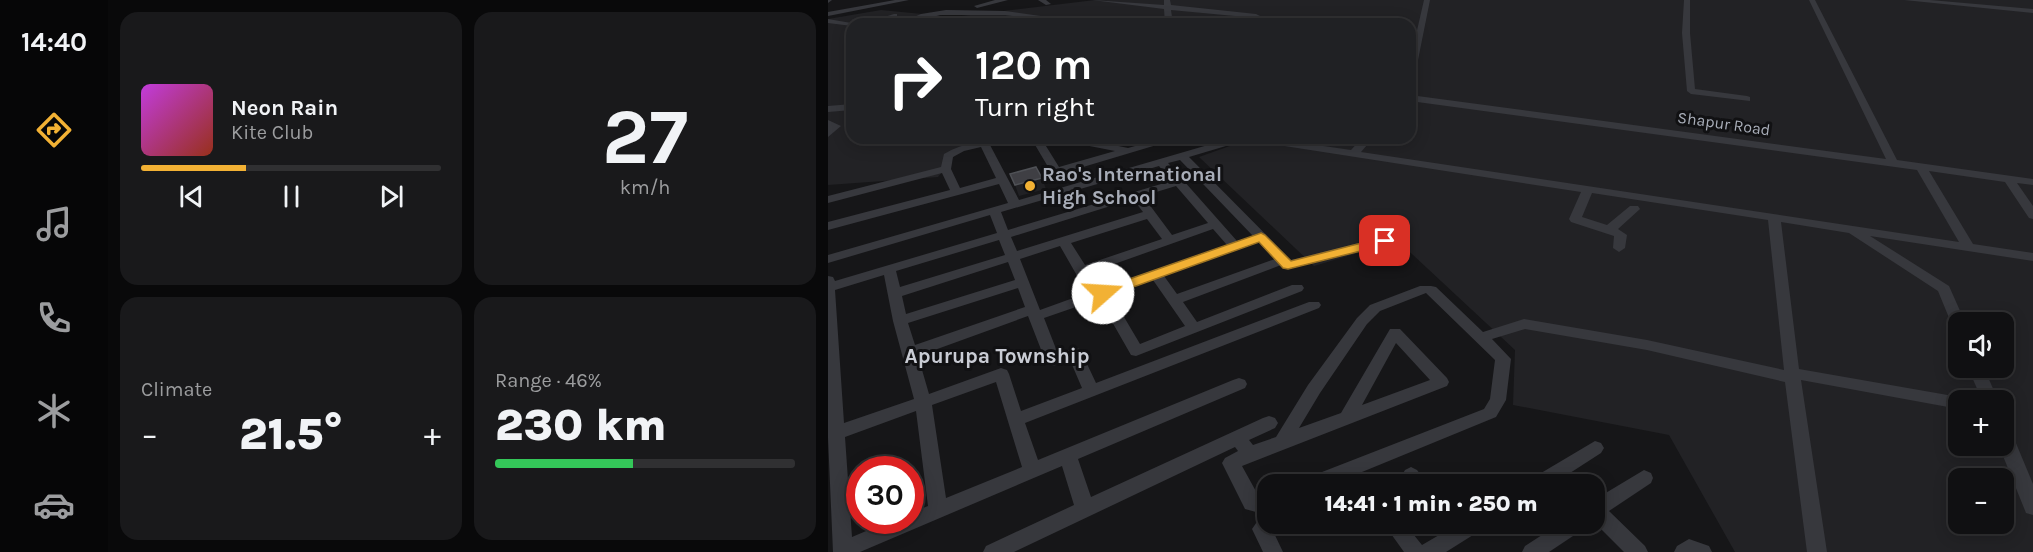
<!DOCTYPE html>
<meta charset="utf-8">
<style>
:root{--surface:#101012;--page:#19191b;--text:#f1f3f6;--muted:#9c9d9f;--line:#303032;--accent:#f2b134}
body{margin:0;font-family:Karla,sans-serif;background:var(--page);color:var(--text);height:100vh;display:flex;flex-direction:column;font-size:22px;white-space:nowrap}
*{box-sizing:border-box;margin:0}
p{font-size:20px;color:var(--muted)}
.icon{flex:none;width:33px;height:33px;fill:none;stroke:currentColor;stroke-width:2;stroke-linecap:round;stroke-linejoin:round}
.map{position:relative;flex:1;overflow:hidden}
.panel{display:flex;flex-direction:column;gap:12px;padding:12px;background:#09090a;width:720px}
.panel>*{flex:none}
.banner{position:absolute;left:18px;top:18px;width:570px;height:126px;border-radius:18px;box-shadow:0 3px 15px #0003,0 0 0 2px var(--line);background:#202124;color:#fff;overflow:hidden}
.fabs{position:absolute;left:1120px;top:312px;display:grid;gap:12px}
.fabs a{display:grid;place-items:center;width:66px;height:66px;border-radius:12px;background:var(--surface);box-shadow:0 3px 15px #0003,0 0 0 2px var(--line);font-size:30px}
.speed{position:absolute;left:18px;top:456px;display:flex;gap:12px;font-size:30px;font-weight:700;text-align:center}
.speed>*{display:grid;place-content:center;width:78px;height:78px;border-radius:50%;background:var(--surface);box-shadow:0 3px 15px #0003,0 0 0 2px var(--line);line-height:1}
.speed .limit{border:9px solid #d22;background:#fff;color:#111}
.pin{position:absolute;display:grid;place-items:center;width:51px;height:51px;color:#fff;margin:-26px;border-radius:12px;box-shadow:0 3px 9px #0006}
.me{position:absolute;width:66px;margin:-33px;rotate:71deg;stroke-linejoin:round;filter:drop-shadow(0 0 4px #0008)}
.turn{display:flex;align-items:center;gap:21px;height:126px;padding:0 30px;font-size:27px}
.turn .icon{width:78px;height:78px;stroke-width:2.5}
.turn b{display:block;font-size:42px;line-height:51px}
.big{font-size:45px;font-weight:800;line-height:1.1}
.panel .widget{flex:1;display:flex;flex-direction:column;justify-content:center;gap:9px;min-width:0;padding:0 21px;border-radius:18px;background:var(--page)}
.panel .dial{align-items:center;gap:0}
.dial b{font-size:78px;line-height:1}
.song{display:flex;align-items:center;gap:18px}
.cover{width:72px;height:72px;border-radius:9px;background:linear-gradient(135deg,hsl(290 70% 55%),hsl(10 70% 35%))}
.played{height:6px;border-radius:3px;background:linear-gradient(90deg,var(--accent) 35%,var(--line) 35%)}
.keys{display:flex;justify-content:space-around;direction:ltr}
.heat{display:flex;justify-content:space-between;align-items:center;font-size:33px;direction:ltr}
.charge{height:9px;border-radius:4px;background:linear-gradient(90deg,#34c759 46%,var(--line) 0)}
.panel .tiles{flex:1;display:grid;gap:12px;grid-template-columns:repeat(2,1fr)}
.trip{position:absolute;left:429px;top:474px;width:348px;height:60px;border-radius:18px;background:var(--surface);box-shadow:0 3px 15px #0003,0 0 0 2px var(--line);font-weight:800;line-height:60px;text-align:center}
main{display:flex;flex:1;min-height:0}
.dock{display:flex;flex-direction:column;width:108px;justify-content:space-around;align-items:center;background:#060607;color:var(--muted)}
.dock .icon{width:42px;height:42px}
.dock .active{color:var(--accent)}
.dock b{font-size:27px;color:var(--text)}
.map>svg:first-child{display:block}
</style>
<main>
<nav class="dock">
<b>14:40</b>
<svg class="icon active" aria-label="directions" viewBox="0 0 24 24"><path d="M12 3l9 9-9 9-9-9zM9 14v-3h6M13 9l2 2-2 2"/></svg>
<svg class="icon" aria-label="music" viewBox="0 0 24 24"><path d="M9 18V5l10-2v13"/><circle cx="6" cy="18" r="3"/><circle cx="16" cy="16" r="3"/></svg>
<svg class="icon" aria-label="phone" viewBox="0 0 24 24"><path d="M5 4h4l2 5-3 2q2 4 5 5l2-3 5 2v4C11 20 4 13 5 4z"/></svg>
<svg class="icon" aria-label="climate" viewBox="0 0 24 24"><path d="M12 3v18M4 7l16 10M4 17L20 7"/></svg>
<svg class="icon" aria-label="car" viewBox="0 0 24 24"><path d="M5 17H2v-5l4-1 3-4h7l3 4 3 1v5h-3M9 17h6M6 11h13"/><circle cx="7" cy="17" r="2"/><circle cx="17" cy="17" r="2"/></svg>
</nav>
<section class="panel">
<div class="tiles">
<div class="widget">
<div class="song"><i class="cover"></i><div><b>Neon Rain</b><p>Kite Club</p></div></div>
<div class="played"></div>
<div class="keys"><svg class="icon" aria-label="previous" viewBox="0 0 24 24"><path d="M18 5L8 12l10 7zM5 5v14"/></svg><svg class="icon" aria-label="pause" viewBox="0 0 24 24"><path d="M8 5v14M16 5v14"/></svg><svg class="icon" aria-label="next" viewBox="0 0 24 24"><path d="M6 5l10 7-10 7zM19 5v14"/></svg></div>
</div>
<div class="widget dial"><b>27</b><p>km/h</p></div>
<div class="widget"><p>Climate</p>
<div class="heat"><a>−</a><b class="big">21.5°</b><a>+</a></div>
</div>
<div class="widget"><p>Range · 46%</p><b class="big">230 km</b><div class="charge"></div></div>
</div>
</section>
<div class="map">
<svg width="1205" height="552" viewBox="0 0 1205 552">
<rect width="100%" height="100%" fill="#161618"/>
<path fill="#222225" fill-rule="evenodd" d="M267,0H1205V552H907L841,435L685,405L687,350L570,241L486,266L371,157L413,142L392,138H582V24H24V138H138V140L110,177L0,185V19L53,10L125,17ZM1131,322H1176V368H1131ZM1131,400H1176V446H1131ZM1131,478H1176V524H1131Z"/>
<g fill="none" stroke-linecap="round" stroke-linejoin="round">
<path fill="#37383d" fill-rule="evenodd" d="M0,0H4L0,3Z
M67,0H81L0,16V12Z
M167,0H180L149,8L146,6Z
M210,0H218L223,4L218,5Z
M264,0L336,5V0H342L343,5L428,14L432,16L428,18L343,10L345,24H337L336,9Z
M596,0H602L586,80L582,83V61Z
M856,0H862V33L867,89L919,96L922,97V101L863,94L859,91L854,33Z
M981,0H987L1069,160L1205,179V185L1189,183L1205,206V219L1201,218L1177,182L1101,171L1145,244L1205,253V261L1042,236L1121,286L1137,322H1131V330L1124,325L1110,291L1021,233L953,222L971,369L1131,397L1138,400H1131V409L973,380L999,552H979L957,382L819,350L697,329L664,339L683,359L678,400L668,417L534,472L540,474L546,484H474L476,479L656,409L662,399L667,360L598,293L552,311L539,324L492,393L471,428L513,413L562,329H572L619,378L621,382L619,386L414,466L430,495L440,492V508L428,512L417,509L394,463L397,458L410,451L407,447L186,552H155L158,546L246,505L234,466L32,552H5L0,438V276L5,277L7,281L169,233L162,215L0,263V255L180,203L171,184L0,230V222L122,190L114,173L0,203V196L113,167L116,154C137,142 160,138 183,138L162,145L191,200L404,138H441L523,150L534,138H545L533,152L1131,242L1089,170L582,101V95L1058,159ZM418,140L753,192L741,219L743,222L786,236L785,248L791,252L797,248L799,235L790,229L812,209L810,206H802L779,225L754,217L764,193L940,220L956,370L819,340L696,319L655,332L608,287L603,286H592L542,305L529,318L480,385L448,437L425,445L421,440L447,428L450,423L447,418L441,416L435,418L263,497L250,459L417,388L419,384L417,380L411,378L405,380L210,460L197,423L491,308L493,305L491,302H481L268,383L252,349L247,348L230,354L216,318L271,299L303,355L308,356L474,291L476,288L474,285H464L369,322L355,302L453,265L460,269L574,240L576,237L570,233L463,260L361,157ZM153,147L168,178L132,188L123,169L125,157L136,151ZM352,160L425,236L409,241L340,163ZM331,166L343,181L180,230L173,212ZM348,186L380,223L344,235L315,196ZM305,199L315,212L189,251L183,237ZM319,219L334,239L257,265L243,243ZM385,229L399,245L271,289L261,273ZM171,240L177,255L72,287L68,271ZM431,242L447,259L349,294L336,276ZM232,246L259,293L212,310L192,259ZM180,262L187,280L78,314L74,296ZM56,275L65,321L86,399L16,423L7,290ZM325,280L357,326L312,344L283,295ZM190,288L197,307L87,345L80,323ZM200,316L219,365L225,366L242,360L254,388L193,411L181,374L179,370L173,368L101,394L90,356ZM568,343L602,380L534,405ZM168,382L194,467L118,498L104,405ZM88,411L100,506L82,513V520H64L24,537L17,437Z
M1076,0H1102L1205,9V13Z
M118,10L177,11L269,24H247L177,15H112L81,24H70L93,14Z
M66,14H69V18L46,24H34Z
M0,19L29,24H24V26L0,23Z
M24,104V110L0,112V106Z
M0,120L13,126L0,137Z
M203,138H213L231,167L287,151L236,141L231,138H252L300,148L336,138H352L235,173L238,177L232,180L226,177Z
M1140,368H1156L1170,400H1154Z
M1176,429L1182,431L1185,436L1205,484V515L1198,513L1171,446H1176Z
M767,441L773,443L776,448L773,453L742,473L749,479L751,484H730L727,482L724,484H701L703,479Z
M583,467L589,470L600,484H580L574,475L577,470Z
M816,470L823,473L825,478L823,483L781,511L817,546L820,552H796L766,522V500Z
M440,514V524H449L445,531L455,552H435L424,529L433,516Z
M556,524H577L594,545L630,524H656L653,530L618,552H576Z
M731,524H757L754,530L721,552H694L697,546Z
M861,539L881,546L884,552H846L849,546Z"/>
</g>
<path fill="#212124" d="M214,178L218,189L191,196L187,185Z"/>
<path fill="#3f3f44" stroke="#4f5156" stroke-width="1.5" d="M208,167L214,178L187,185L182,174Z"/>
<path fill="#f2b134" stroke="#9d7322" stroke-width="1.5" d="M433,233L437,235L463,261L557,237L563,241L561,244L460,269L455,268L431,242L280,296L275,297L268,293L270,290Z"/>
<circle fill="#f2b134" stroke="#111113" stroke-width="2" cx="202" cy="186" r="6"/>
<g text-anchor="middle" stroke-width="6" stroke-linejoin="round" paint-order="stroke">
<g font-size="16" fill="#a8adb8" stroke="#111113">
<text transform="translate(896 123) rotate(8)" y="6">Shapur Road</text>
</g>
<g font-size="20" font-weight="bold" fill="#a8adb8" stroke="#111113" text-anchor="start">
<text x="214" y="181">Rao's International<tspan x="214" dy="23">High School</tspan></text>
</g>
<g font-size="21" font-weight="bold" fill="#c9ccd4" stroke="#111113">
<text x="169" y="363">Apurupa Township</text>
</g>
</g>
</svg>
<div class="fabs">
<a><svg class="icon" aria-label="sound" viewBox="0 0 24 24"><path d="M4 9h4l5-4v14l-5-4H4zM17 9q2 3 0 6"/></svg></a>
<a>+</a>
<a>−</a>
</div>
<div class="speed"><div class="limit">30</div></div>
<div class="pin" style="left:557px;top:241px;background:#d93025"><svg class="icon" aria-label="arrive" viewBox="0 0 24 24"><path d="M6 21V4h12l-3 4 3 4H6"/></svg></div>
<svg class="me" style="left:275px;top:293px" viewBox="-20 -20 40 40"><circle r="19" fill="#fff"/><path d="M0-13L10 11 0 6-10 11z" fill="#f2b134"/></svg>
<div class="trip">14:41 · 1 min · 250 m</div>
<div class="banner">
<div class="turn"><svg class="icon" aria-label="right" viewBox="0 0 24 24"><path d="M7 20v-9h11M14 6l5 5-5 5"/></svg><div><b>120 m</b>Turn right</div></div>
</div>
</div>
</main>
